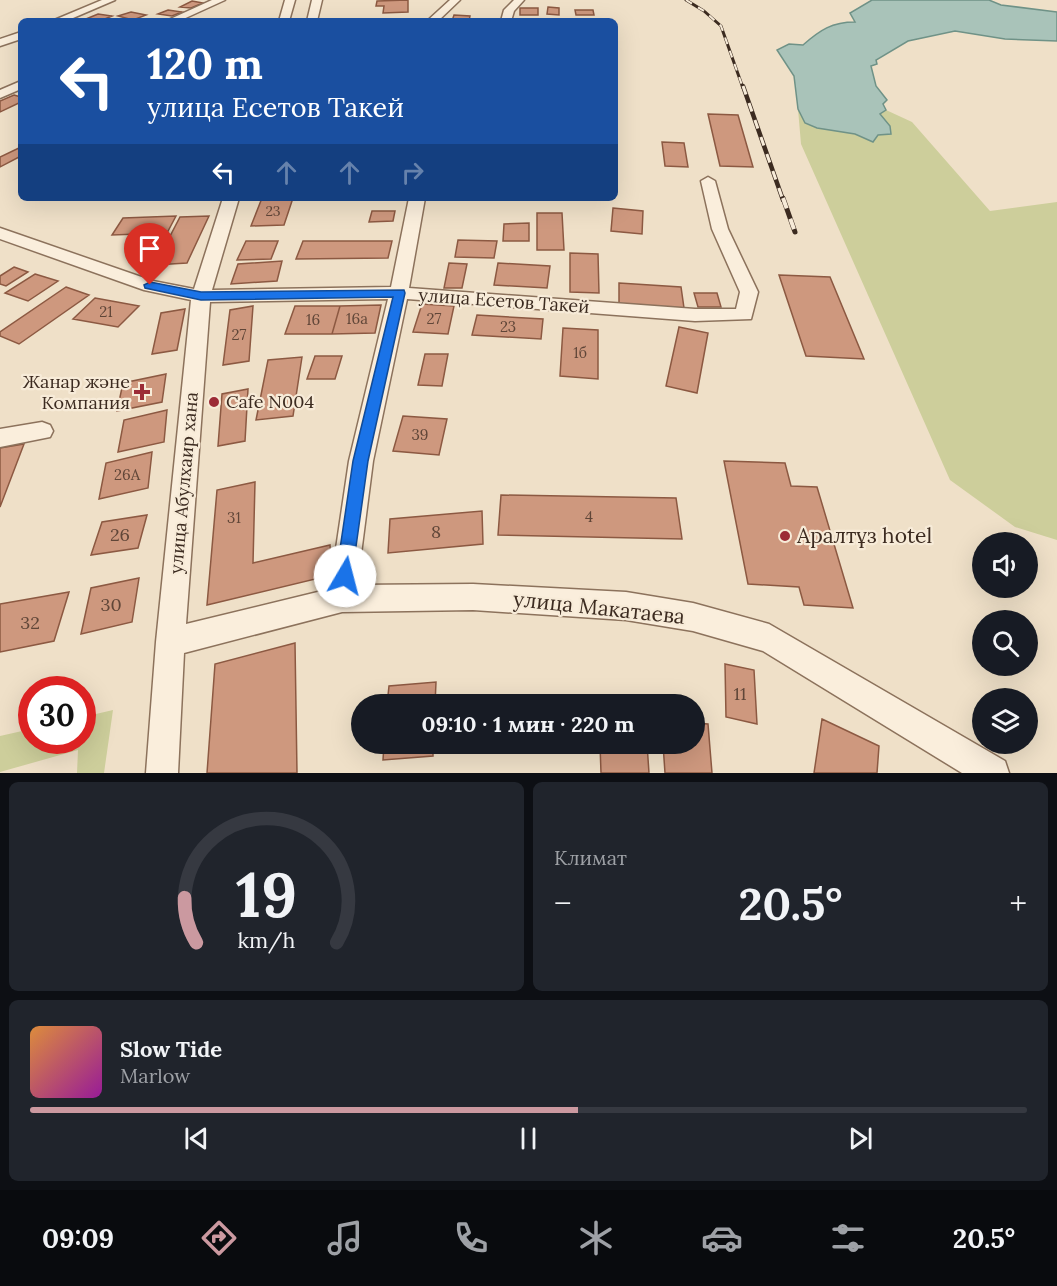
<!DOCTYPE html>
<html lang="ru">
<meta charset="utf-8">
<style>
:root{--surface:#171b24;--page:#20242c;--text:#f1f3f6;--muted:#9ea1a6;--line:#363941;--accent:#cb99a0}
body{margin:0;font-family:Lora,serif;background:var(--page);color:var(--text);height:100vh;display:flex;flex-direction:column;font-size:22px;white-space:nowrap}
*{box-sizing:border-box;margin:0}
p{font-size:20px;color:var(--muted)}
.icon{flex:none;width:33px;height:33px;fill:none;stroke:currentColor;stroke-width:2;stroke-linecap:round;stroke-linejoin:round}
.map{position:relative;height:773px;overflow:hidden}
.details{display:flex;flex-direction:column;gap:9px;padding:9px;background:#0d0f14;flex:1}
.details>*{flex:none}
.banner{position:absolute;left:18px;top:18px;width:600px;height:183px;border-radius:9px;box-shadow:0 6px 24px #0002;background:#1a4fa0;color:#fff;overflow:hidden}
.tools{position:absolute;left:972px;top:532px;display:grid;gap:12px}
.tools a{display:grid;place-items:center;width:66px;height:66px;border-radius:50%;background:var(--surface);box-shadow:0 6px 24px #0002;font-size:30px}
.speed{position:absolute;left:18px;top:676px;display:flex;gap:12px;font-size:30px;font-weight:700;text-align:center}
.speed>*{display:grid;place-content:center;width:78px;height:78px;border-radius:50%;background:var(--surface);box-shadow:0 6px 24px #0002;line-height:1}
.speed .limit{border:9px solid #d22;background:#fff;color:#111}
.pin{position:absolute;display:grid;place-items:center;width:51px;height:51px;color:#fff;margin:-62px -26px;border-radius:50% 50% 50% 0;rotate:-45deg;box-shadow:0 0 6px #0007}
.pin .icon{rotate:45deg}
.me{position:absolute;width:66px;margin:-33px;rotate:8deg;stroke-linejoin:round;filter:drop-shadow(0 0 4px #0008)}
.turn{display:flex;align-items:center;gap:21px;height:126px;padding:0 30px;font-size:27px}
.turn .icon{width:78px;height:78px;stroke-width:2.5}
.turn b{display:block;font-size:42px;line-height:51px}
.lanes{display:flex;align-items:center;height:57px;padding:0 30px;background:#0003;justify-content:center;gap:30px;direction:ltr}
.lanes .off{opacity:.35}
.big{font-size:45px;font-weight:700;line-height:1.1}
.details .card{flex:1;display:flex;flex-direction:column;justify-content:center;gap:9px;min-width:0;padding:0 21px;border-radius:9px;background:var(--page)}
.details .dial{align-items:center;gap:0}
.dial svg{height:156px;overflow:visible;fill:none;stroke:var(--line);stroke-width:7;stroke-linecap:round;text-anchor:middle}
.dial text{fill:var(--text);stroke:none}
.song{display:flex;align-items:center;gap:18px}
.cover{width:72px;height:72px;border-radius:9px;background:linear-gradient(135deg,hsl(30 70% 55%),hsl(300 70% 35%))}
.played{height:6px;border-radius:3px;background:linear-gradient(90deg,var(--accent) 55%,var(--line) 55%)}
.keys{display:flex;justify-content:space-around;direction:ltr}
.heat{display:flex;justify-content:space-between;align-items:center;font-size:33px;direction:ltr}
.details .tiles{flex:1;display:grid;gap:9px;grid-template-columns:1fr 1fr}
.card:last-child{grid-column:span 2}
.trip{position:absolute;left:351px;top:694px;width:354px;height:60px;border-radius:30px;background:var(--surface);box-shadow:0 6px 24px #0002;font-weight:700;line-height:60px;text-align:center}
.tabs{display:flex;height:96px;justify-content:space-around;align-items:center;background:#090b0e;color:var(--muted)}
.tabs .icon{width:42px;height:42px}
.tabs .current{color:var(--accent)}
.tabs b{font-size:27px;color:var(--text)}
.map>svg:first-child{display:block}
</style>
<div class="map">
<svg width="1057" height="773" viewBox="0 0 1057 773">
<rect width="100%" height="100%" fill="#efe0c8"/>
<path fill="#cdce9b" d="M798,109L805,123L817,128L855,134L873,142L878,135L890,126L880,114L886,110L912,122L990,211L1057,202V540L1015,527L950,480L801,144Z
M113,710L104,773H77L78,750L0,772V736L31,729L32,741H82L83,717Z"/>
<path fill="#a9c3b9" stroke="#6f9287" stroke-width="1.5" d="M872,0H989L1001,5L1057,12V41L1005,39L955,31L908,41L876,60L877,64L871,66L876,86L887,100L883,104L886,110L880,114L890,126L891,134L878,135L873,142L855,134L817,128L805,123L798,109L794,76L777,50L789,44L803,45C820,30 832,22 855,22L850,13Z"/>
<path fill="#ce987e" stroke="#8c5942" stroke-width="1.5" d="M408,0V12L383,13L384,6H376L377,1Z
M192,1L203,3L191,8L180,7Z
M548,7L559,8V15L547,14Z
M520,8H538V15H520Z
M168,10L182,12L172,16L158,14Z
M575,10H593L594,15H576Z
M131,12L146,15L133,20L118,16Z
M98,14L112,16L100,21L86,19Z
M454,15L470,16L469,21H452Z
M14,95L21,97V102L0,112V101Z
M708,114L738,115L753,167L720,166Z
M662,142L684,143L688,167L665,166Z
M21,147V156L0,167V157Z
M262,198H293L284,225L251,226Z
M613,208L643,211L642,234L611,231Z
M372,211H395L393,221L369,222Z
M537,213H562L564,250H537Z
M176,216L167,233L112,235L123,218Z
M209,216L187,263L155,265L180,217Z
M529,223V241H503L504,224Z
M458,240L497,241L494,258L455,257Z
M246,241H278L271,259L237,260Z
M303,241H392L388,258L296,259Z
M570,253L598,254L599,293L570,292Z
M282,261L277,281L231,284L238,264Z
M449,263L467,264L462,288H444Z
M498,263L550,266L547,288L494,285Z
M14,267L28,272L6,286L0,284V276Z
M35,274L58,281L28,301L5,293Z
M779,275L830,277L864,359L806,356Z
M619,283L681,287L684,308L619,305Z
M66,287L89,295L19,344L0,336V332Z
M694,293H717L721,307H698Z
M95,298L139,306L118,327L73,319Z
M422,304L454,306L448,334L413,332Z
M381,305L375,333L332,334L340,306Z
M253,306L249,361L223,365L230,310Z
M295,306H340L332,334H285Z
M185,309L177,350L152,354L161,313Z
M477,315L543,319L541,339L472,335Z
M679,327L708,333L697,393L666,386Z
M563,328L598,330V379L560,376Z
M425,354H448L442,386L418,385Z
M315,356H342L335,379H307Z
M302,357L293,416L256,420L268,360Z
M166,374L162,402L117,411L123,383Z
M248,389L245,441L218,446L222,394Z
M167,410L164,442L118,452L124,420Z
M403,416L447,419L439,455L393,451Z
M24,444L0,507V448Z
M152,452L148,488L99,499L106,463Z
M724,461L785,463L791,486L817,487L853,608L804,605L799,587L748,584Z
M255,482L253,563L330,545L332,575L207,605L217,490Z
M501,495L676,498L682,539L498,535Z
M482,511L483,544L388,553L390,519Z
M147,515L138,548L91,555L102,522Z
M139,578L132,622L81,634L91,588Z
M69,592L54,641L0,652V604Z
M295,643L297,773H207L215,664Z
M725,664L754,670L757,724L726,717Z
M436,682L435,705H387L389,686Z
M822,719L879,746L877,773H814Z
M694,723L708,724L712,773H665L663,744H694Z
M384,744H433V756L383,760Z
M534,744H573L574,749L534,750Z
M600,744H647L649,773H601Z"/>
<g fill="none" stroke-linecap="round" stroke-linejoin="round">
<g stroke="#8c725c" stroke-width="3">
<path id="minor" d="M102,0H115L66,21H52Z
M212,0H225L179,21H166Z
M285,0H295L289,21H279Z
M312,0H322L317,21H307Z
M450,0H460L438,21H427Z
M514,0H524L514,11L511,21H501L504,10Z
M21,32V39L0,46V39Z
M21,81V89L0,98V90Z
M708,177L715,181L728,229L758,292L751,319L695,321L407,299L373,461L357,585L473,584L626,592L693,603L769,624L1005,761L1009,773H962L763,651L693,631L626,620L473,610L342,612L184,653L178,773H146L156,642L191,300L144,290L0,239V228L153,281L194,289L223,198H239L212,290L391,287L409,198H425L409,288L695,309H736L740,292L712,229L701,181ZM388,299L349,461L330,589L186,624L210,302Z
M42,422L50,425L53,431L50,437L0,447V429Z"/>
</g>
<use href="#minor" fill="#faeedc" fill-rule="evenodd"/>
<g stroke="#3c2b20" stroke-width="3">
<path id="rail-far2" d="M686,0L704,11L721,26L743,88"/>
</g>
<g stroke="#3c2b20" stroke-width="4.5">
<path id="rail-far1" d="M743,86L783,200"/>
</g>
<g stroke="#3c2b20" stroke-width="5">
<path id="rail" d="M783,198L795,232"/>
</g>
<use href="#rail-far2" stroke="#f7ebd8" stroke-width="2" stroke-dasharray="7" stroke-linecap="butt"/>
<use href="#rail-far1" stroke="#f7ebd8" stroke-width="3" stroke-dasharray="9" stroke-linecap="butt"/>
<use href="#rail" stroke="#f7ebd8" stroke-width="4" stroke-dasharray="11" stroke-linecap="butt"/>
</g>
<path fill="#1a73e8" stroke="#114b97" stroke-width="1.5" d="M150,282L201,292L404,290L405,293L368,461L351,582L345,584L339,582L336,576L353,461L393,297L201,300L145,288L144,285Z"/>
<g fill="#9c2b36" stroke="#f7ebd8" stroke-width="2">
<path d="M139 383h6v6h6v6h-6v6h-6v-6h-6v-6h6z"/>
<circle cx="214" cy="402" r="6"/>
<circle cx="785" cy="536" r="6"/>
</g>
<g text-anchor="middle" stroke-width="4.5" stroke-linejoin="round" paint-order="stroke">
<g font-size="14" fill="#604638">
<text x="273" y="216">23</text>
</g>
<g font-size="15" fill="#604638">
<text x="106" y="317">21</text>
<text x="357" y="324">16а</text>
<text x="434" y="324">27</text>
<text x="313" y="325">16</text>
<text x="508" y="332">23</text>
<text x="239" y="340">27</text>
<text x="580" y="358">1б</text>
<text x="420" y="440">39</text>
<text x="127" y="480">26А</text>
<text x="589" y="522">4</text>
<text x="234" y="523">31</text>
</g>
<g font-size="18" fill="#3c2b20" stroke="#f7ebd8">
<text transform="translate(504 301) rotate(4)" y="6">улица Есетов Такей</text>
<text transform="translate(184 483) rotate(-85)" y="6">улица Абулхаир хана</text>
</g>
<g font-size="18" fill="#3c2b20" stroke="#f7ebd8" text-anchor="end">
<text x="130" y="388">Жанар және<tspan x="130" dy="21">Компания</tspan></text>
<text x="226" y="408" text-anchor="start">Cafe N004</text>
</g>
<g font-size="18" fill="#604638">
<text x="436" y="538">8</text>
<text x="120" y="541">26</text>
<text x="111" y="611">30</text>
<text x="30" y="629">32</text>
<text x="740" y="700">11</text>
</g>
<g font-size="21" fill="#3c2b20" stroke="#f7ebd8" text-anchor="start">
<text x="797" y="543">Аралтұз hotel</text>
</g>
<g font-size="21" fill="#3c2b20" stroke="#f7ebd8">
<text transform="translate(599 608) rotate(6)" y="7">улица Макатаева</text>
</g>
</g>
</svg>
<div class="tools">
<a><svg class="icon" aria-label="sound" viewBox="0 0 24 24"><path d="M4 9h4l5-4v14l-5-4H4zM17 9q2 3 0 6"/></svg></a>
<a><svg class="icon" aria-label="search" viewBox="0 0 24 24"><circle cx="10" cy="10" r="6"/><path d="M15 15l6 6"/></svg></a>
<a><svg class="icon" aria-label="layers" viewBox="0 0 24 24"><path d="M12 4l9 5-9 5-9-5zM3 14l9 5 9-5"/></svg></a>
</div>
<div class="speed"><div class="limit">30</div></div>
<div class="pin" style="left:150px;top:285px;background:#d93025"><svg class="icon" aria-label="arrive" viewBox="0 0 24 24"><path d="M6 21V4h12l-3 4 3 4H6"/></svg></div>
<svg class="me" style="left:345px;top:576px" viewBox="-20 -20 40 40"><circle r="19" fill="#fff"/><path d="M0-13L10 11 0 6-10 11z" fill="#1a73e8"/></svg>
<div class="trip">09:10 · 1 мин · 220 m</div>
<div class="banner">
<div class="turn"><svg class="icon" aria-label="left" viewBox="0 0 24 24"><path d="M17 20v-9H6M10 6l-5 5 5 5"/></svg><div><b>120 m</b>улица Есетов Такей</div></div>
<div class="lanes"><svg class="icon" aria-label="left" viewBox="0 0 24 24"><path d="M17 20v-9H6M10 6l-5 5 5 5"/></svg><svg class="icon off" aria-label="ahead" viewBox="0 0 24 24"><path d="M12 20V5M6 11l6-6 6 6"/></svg><svg class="icon off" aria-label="ahead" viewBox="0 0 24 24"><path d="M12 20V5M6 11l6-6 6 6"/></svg><svg class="icon off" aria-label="right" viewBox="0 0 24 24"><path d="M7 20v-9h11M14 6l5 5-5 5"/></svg></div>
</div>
</div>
<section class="details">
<div class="tiles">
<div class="card dial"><svg viewBox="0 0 100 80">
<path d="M14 69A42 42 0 1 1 86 69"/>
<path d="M14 69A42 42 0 0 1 8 46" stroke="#cb99a0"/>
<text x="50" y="56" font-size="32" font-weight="700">19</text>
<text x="50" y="72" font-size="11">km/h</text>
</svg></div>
<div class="card"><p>Климат</p>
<div class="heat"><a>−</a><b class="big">20.5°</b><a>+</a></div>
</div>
<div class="card">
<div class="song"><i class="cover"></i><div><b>Slow Tide</b><p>Marlow</p></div></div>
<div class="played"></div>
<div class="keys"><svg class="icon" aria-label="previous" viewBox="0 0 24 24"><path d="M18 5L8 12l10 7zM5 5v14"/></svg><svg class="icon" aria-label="pause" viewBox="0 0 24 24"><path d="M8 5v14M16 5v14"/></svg><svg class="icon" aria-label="next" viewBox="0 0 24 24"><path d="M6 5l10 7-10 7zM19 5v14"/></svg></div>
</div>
</div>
</section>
<nav class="tabs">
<b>09:09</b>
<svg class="icon current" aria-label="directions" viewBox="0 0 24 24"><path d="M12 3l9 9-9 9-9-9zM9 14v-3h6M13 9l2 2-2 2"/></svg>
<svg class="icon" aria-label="music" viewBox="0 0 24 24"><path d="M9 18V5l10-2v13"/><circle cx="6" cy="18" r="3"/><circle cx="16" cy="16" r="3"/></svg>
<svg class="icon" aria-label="phone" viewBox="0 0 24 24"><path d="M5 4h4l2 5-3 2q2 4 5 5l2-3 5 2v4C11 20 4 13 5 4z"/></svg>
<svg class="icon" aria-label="climate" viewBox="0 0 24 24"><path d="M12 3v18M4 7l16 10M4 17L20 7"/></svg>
<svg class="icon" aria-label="car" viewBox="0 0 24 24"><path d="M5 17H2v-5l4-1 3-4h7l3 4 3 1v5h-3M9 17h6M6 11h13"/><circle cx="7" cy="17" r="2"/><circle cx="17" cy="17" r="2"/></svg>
<svg class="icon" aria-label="filters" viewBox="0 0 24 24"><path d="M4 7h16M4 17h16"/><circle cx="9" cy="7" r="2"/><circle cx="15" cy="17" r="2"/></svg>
<b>20.5°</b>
</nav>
